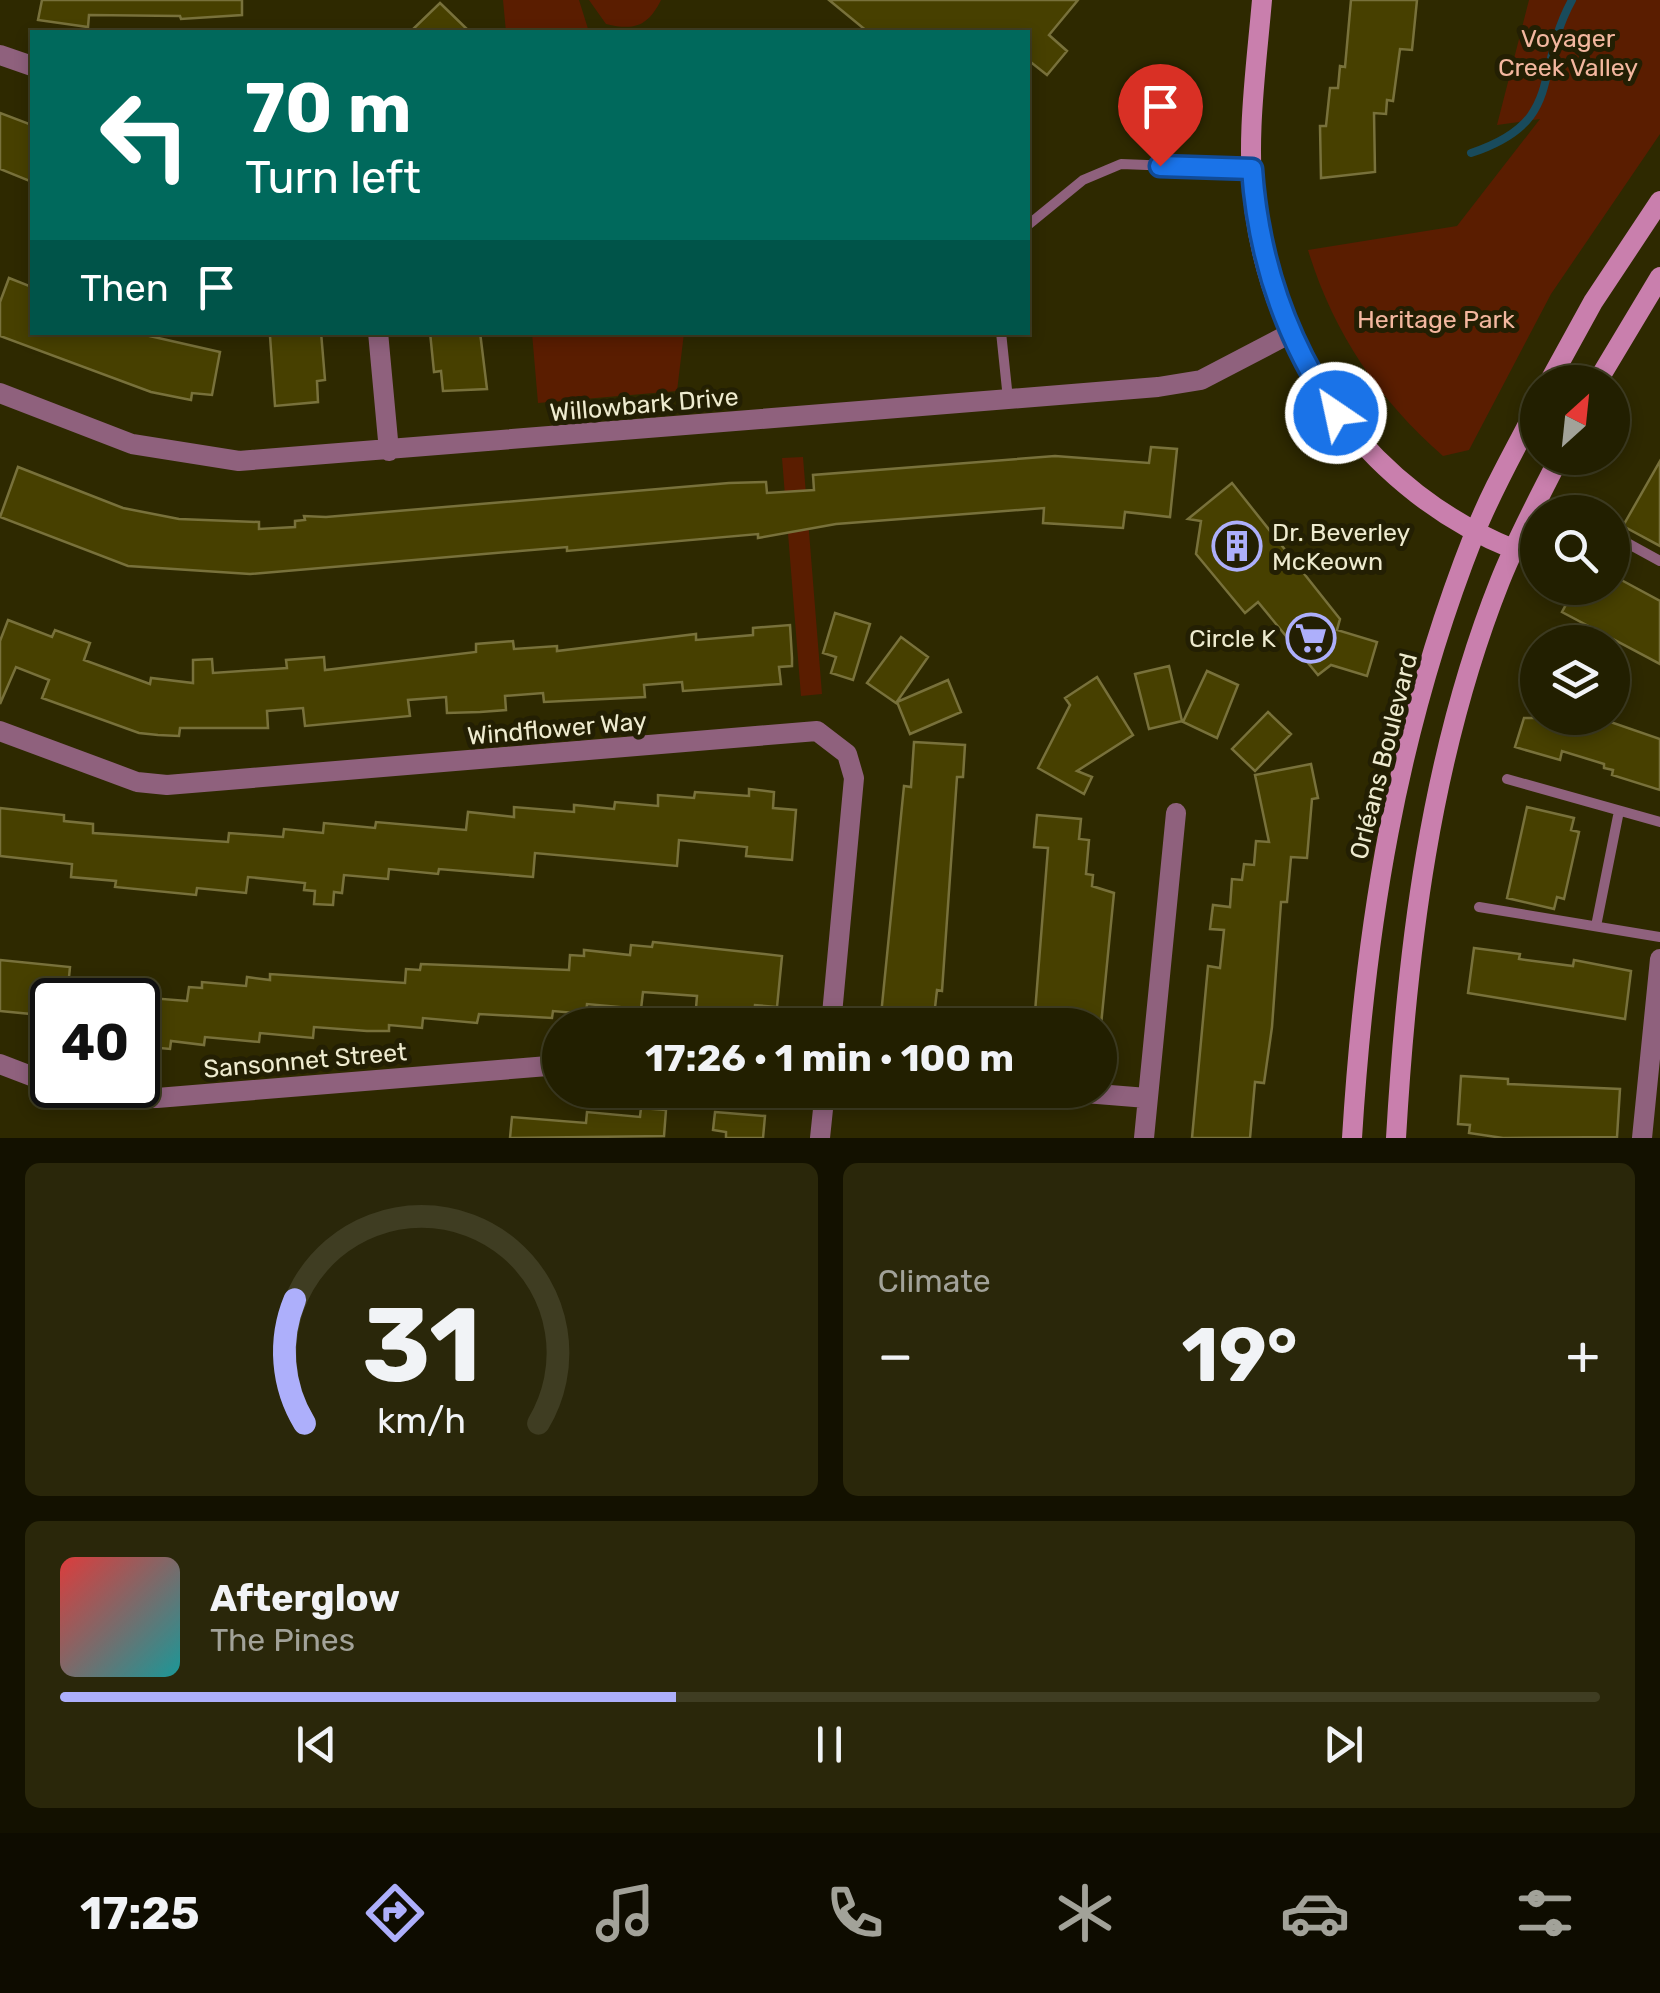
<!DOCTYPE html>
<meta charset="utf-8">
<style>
:root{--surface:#221f00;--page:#2a270a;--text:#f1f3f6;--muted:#a2a299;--line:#3f3d22;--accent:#adaffb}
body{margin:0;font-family:Rubik,sans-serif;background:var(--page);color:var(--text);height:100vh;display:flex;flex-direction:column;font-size:38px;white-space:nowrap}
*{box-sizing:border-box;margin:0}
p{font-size:32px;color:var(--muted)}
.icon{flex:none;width:55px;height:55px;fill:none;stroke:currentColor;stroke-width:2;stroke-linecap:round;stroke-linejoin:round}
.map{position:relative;height:1138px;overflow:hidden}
.drawer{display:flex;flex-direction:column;gap:25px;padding:25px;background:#131100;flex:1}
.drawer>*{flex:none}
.hud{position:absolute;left:30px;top:30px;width:1000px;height:305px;border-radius:0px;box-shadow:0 5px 15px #0003,0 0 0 2px var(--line);background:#00695c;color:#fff;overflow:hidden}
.needle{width:65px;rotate:27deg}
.tools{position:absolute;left:1520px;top:365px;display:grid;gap:20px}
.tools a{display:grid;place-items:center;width:110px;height:110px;border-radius:50%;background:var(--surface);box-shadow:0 5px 15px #0003,0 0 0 2px var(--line);font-size:50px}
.speed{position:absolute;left:30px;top:978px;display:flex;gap:20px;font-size:50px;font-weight:700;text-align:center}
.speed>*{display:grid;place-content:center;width:130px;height:130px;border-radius:50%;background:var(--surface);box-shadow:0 5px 15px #0003,0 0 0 2px var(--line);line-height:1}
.speed .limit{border:5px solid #111;border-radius:15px;background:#fff;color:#111}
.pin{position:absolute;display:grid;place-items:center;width:85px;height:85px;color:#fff;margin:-102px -42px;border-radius:50% 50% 50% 0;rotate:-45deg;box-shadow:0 0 10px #0007}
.pin .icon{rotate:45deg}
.me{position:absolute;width:110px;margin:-55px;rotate:326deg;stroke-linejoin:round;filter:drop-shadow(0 0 8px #0008)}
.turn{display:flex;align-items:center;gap:35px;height:210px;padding:0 50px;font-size:45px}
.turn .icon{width:130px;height:130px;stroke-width:2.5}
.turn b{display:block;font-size:70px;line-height:85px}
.then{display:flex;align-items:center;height:95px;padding:0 50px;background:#0003;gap:20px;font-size:38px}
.big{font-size:75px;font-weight:700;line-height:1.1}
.drawer .widget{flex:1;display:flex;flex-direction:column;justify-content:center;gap:15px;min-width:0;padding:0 35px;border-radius:15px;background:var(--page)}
.drawer .dial{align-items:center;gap:0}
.dial svg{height:260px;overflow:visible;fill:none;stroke:var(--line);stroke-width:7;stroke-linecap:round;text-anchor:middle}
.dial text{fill:var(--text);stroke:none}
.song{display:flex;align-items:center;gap:30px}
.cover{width:120px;height:120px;border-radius:15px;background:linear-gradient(135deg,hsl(0 70% 55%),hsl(180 70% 35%))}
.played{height:10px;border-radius:5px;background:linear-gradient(90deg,var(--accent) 40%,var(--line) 40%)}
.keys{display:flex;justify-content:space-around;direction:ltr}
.heat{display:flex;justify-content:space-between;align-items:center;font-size:55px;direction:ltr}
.drawer .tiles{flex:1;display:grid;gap:25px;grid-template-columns:1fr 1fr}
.widget:last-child{grid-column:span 2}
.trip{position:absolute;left:542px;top:1008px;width:575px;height:100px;border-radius:50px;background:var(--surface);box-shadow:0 5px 15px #0003,0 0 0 2px var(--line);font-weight:700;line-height:100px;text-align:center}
.tab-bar{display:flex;height:160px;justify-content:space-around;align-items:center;background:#0e0c00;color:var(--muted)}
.tab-bar .icon{width:70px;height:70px}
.tab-bar .on{color:var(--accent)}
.tab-bar b{font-size:45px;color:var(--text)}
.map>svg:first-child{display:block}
</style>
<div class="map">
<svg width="1660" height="1138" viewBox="0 0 1660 1138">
<rect width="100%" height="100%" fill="#2e2900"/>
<path fill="#5a1d00" d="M503,0H579L589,32H506Z
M589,0H661C648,26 635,31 606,24Z
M1529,0H1660V134L1551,294L1469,450L1443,456C1378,399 1333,332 1308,250L1457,226L1540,119L1497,125Z
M532,333H684L677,391L538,403Z
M803,457L822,694L801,696L782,458Z"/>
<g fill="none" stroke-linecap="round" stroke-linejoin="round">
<path stroke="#194b5c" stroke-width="8" d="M1471,153C1567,121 1532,73 1572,0"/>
</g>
<path fill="#474000" stroke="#78713b" stroke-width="2.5" d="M42,0H242V15L181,19L180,16L89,15L88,27L38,20Z
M829,0H1078L1049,35L1067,51L1047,75L1028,60V32H868Z
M1351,0H1417L1412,50L1400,49L1393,101L1387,100L1386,114L1374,113L1375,172L1321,178L1320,126H1326L1330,88H1338L1340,66L1345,67Z
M440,3L470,32H410Z
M0,113L32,125V182L0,169Z
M9,278L32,287V332H132L220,352L212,395L192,393L191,400L151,392L0,336V302Z
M285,332H321L325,380L317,381L318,402L275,406L270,336Z
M430,332H480L487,389L443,391L441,371L434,372Z
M1151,447L1177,449L1170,517L1125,512L1123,528L1043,523L1044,508L836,524L758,538V534L567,551V547L250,574L128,566L0,517L18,467L123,508L179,519L259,522V529L295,527V521L305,520L304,516L326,517L729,483L766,482L767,493L814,490L813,475L1055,456L1149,463Z
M1660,461V546L1623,526Z
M1232,483L1340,619L1337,630L1377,642L1367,676L1331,665L1318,675L1258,602L1245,613L1196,554L1201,521L1188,519Z
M1612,575L1660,601V664L1562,612L1575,588H1612Z
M835,613L870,624L853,680L831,673L836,657L823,653Z
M8,620L52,637L55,630L90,643L84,660L150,684L151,678L193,683V660L212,659L213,673L287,668L286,660L324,657L325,670L476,652V644L513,641L514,649L557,646V651L696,634V640L753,635V628L790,625L792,658V666L779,667L781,684L683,691L682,682L644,685L645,697L544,702L543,693L505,696L506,710L480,712L447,713L446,697L408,700L410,716L305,726L303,708L267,711L268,728H180L179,736L158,735L139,733L42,698L49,680L16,667L0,704V641Z
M901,637L928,657L896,703L867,683Z
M1169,666L1182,721L1149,729L1135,674Z
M1207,671L1238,685L1217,738L1183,722Z
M1097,677L1133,735L1077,771L1092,777L1084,794L1038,768L1070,705L1065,698Z
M948,680L961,712L910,734L897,702Z
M1268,712L1291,734L1255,771L1232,749Z
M1524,718H1599L1660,739V790L1612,775L1613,770L1604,768V764L1562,751L1560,760L1515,747Z
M914,742L965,745L963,777H957L942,991L937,990L933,1025H880L904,786L911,787Z
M1311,764L1318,798L1312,799L1307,858L1291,857L1287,902H1281L1272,1027L1264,1083L1255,1082L1250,1138H1192L1208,966L1220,968L1224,930L1210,929L1213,905L1230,907L1232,879L1242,880L1244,864L1254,865L1256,841L1269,842L1255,775Z
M749,789L774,792L773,808L796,810L792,860L746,856L747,847L679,840L677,866L535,853L533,877L439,869L438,874L389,869L388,879L344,875L342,893L334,892L333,905L314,904L315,891L304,890L305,883L248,877L246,893L197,888L196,895L115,887L116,881L71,877L72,864L0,856V808L64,815V821L93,824V833L228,842L229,833L283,837L284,829L323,833L324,823L375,828L376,822L466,830L468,812L514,817V807L574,812V805L614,809L615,802L658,806V795L694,798L695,792L749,796Z
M1527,807L1574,818L1571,830L1579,832L1564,899L1557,897L1554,909L1507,898Z
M1037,815L1081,819L1079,839L1089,840L1086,874L1093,875L1092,886L1114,893L1101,1025H1034L1048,848L1034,847Z
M653,942L782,956L777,1007L755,1005L754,1014L696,1008L697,996L643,992L641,1009L587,1004L586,1014L553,1011L552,1018L479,1014L477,1023L423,1018L422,1028L389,1025V1031H367L314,1027L313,1038L260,1033L259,1042L205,1037L204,1045L171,1041L170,1049L138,1046V997L187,1001L189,987L202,988V982L246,986L247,977L270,980V974L405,983L406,969L420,970L421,964L569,970L570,955L584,956V950L630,955L631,945L652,947Z
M1474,948L1520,954L1519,959L1573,966L1574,960L1631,971L1625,1019L1468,993Z
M0,960L70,967L69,977L95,980L92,1000H52V1016L0,1011Z
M1461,1076L1508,1079V1084L1620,1089L1617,1137L1503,1138L1469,1133L1470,1125L1458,1124Z
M641,1108L666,1110L664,1136L510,1138L512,1117L586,1123L587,1112L640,1117Z
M715,1112L765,1116L763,1138H726V1132L713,1130Z"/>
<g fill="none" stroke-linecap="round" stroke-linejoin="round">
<path stroke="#8f617d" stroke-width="10" d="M1028,225L1083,180L1121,164L1251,169
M1001,332L1008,399
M1618,538L1660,561
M1507,779L1660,822
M1479,907L1660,937
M1596,926L1619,811"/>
<path stroke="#8f617d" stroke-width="20" d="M0,55L32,66
M378,332L389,451
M0,393L132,444L239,461L1158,387L1201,380L1291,333
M0,731L137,782L167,785L817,731L847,754L854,778L831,1025
M0,1064L52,1084
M55,1085L103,1099L157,1098L560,1065
M1048,1090L1147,1098
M820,1138L825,1090
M1144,1138L1176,813
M1642,1138L1660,959"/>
<path stroke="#c97fad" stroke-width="20" d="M1262,0C1256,70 1245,143 1255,214C1276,362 1374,493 1513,549
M1549,382L1593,302L1660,201
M1597,382L1660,277
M1352,1138C1365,929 1396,732 1474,535C1491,491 1516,448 1538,405
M1396,1138C1407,950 1430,757 1500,581C1517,538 1539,498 1559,458"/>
</g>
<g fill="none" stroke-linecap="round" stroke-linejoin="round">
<g stroke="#114b97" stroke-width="25">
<path id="route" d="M1160,166L1252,169C1258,257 1286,340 1336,413"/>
</g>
<use href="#route" stroke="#1a73e8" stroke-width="18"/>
</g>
<defs>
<g id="building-ring" transform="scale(2.5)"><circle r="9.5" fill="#231f03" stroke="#adaffb" stroke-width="1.5"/><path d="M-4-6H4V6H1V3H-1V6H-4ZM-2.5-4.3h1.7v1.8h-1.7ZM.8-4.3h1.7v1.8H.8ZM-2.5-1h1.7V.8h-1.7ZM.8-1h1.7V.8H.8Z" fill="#adaffb"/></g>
<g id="supermarket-ring" transform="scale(2.5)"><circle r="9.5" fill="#231f03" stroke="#adaffb" stroke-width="1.5"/><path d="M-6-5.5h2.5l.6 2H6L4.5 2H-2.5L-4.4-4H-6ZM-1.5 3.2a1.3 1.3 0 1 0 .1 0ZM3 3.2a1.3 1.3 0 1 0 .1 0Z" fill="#adaffb"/></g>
</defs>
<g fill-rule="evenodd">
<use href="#building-ring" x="1237" y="546"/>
<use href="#supermarket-ring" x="1311" y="638"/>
</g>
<g text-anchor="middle" stroke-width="10" stroke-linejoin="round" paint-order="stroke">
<g font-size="25" fill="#f3b79f" stroke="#231f03">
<text x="1568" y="47">Voyager<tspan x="1568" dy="29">Creek Valley</tspan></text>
<text x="1436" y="328">Heritage Park</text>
</g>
<g font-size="25" fill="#eeebcf" stroke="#231f03">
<text transform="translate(644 404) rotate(-5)" y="9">Willowbark Drive</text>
<text transform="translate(557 728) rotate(-5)" y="9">Windflower Way</text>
<text transform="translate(1383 756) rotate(-76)" y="9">Orléans Boulevard</text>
<text transform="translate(305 1060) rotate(-5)" y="9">Sansonnet Street</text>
</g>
<g font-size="25" fill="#eeebcf" stroke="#231f03" text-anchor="start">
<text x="1272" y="541">Dr. Beverley<tspan x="1272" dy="29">McKeown</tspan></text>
<text x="1276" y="647" text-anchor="end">Circle K</text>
</g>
</g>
</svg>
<div class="tools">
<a><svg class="needle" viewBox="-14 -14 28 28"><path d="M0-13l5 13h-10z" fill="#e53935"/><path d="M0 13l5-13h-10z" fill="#a2a299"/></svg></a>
<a><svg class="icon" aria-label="search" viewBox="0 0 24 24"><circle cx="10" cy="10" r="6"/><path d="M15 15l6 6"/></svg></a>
<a><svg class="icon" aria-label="layers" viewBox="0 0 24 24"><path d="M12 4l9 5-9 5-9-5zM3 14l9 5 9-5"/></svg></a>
</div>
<div class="speed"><div class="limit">40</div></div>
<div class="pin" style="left:1160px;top:166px;background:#d93025"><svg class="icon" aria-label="arrive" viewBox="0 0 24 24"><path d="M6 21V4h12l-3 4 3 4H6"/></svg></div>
<svg class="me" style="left:1336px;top:413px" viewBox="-20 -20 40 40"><circle r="17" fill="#1a73e8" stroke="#fff" stroke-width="3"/><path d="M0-11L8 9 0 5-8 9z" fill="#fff"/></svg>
<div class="trip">17:26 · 1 min · 100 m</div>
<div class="hud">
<div class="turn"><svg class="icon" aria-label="left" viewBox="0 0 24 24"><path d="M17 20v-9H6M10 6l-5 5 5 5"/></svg><div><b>70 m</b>Turn left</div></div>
<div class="then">Then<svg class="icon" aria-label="arrive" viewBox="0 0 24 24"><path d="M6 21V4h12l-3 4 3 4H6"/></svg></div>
</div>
</div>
<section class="drawer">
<div class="tiles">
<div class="widget dial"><svg viewBox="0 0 100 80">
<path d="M14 69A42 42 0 1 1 86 69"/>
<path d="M14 69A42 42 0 0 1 11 31" stroke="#adaffb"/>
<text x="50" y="56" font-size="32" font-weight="700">31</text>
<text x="50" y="72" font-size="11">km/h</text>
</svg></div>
<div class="widget"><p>Climate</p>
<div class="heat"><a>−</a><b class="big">19°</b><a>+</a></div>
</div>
<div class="widget">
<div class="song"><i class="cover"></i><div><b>Afterglow</b><p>The Pines</p></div></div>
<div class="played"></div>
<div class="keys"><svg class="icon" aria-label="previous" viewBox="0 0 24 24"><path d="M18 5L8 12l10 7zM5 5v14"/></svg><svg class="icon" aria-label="pause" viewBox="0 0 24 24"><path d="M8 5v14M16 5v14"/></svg><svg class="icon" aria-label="next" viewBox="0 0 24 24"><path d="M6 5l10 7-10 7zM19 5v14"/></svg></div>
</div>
</div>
</section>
<nav class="tab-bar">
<b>17:25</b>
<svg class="icon on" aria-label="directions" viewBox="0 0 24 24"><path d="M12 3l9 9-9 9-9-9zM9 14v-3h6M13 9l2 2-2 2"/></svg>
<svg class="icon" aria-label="music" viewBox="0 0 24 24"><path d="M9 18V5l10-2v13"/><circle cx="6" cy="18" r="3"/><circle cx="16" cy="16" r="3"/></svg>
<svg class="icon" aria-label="phone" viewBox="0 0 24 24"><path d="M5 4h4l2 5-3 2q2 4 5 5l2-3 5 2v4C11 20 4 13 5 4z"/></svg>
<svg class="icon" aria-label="climate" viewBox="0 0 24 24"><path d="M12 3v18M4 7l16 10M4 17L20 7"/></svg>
<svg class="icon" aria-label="car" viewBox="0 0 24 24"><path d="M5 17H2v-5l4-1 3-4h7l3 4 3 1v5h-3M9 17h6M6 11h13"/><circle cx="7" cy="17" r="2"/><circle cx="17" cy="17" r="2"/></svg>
<svg class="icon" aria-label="filters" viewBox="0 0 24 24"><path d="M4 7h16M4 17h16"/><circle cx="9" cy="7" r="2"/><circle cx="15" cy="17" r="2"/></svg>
</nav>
